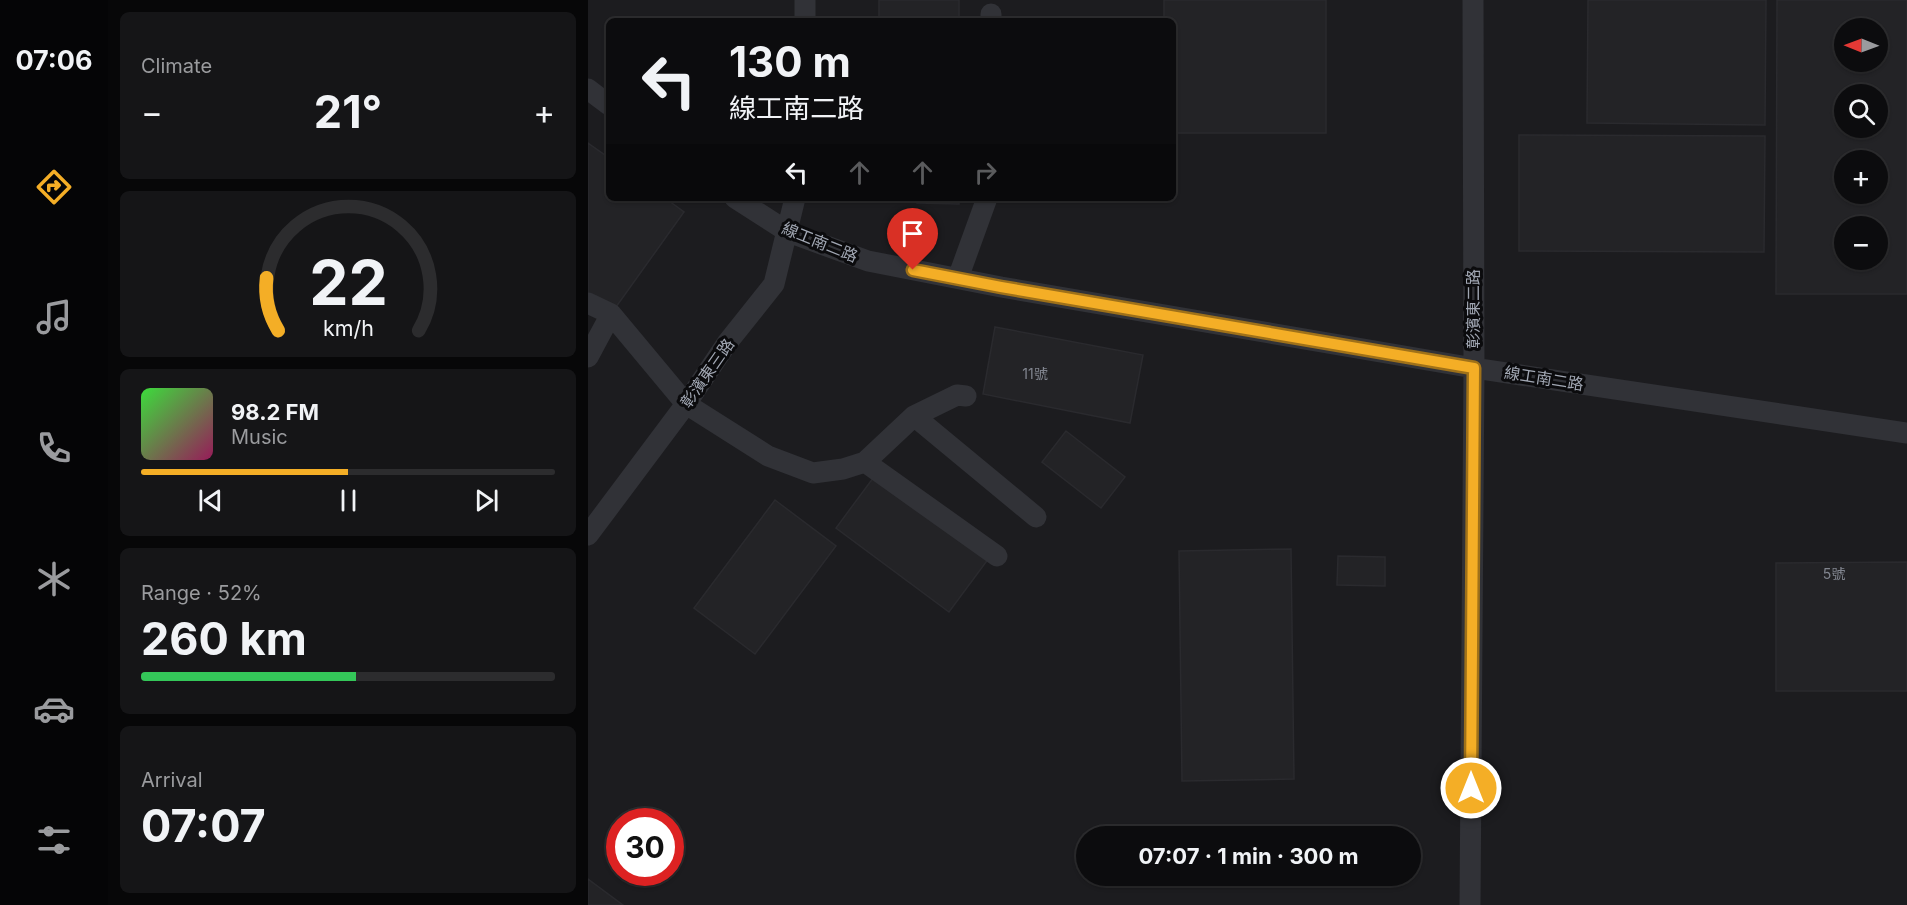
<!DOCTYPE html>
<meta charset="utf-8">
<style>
:root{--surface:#0c0c0e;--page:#151517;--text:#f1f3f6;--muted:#9a9b9e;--line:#2c2c2e;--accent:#f4ae26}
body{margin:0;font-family:Inter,"Noto Sans TC",sans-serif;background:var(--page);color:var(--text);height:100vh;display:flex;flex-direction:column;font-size:22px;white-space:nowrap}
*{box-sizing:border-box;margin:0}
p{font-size:20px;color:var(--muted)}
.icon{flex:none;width:33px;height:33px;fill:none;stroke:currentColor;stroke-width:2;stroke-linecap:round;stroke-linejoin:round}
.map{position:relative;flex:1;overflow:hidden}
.panel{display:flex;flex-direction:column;gap:12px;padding:12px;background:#070708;width:480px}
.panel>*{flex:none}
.banner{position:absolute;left:18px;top:18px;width:570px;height:183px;border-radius:9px;box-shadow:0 2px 4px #0004,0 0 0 2px var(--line);background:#0c0c0e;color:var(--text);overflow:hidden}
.needle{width:39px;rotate:271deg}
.tools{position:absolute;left:1246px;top:18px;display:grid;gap:12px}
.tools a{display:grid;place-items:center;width:54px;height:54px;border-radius:50%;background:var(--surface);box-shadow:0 2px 4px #0004,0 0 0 2px var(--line);font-size:30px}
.speed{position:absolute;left:18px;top:808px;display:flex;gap:12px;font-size:30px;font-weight:700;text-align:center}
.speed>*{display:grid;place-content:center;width:78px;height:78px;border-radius:50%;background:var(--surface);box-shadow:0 2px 4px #0004,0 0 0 2px var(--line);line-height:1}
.speed .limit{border:9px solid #d22;background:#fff;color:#111}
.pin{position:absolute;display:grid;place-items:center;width:51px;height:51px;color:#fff;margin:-62px -26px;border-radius:50% 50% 50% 0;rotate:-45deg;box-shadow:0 0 6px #0007}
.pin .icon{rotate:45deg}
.me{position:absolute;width:66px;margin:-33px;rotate:0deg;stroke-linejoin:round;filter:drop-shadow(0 0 4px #0008)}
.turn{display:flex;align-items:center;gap:21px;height:126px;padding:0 24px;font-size:27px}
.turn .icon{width:78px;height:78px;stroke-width:2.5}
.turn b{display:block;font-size:42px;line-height:51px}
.lanes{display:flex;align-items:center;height:57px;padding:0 24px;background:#0003;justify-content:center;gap:30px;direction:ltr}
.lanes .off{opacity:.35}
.big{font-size:45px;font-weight:700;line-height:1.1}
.panel .card{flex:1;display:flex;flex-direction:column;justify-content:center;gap:9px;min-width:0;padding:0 21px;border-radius:9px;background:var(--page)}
.panel .dial{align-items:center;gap:0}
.dial svg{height:156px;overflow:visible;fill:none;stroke:var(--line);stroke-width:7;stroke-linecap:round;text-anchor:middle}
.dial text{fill:var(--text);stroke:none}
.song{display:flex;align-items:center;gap:18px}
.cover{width:72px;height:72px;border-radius:9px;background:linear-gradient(135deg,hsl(120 70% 55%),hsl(330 70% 35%))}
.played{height:6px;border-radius:3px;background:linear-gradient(90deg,var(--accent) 50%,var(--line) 50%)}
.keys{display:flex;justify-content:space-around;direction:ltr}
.heat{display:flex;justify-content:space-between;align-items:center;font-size:33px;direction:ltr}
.charge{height:9px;border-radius:4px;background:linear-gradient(90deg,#34c759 52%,var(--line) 0)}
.trip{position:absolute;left:488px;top:826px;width:345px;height:60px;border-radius:30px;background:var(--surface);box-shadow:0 2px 4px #0004,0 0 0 2px var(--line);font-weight:700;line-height:60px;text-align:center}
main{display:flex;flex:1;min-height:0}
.tabs{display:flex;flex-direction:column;width:108px;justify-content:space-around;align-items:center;background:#050506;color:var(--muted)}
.tabs .icon{width:42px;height:42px}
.tabs .current{color:var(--accent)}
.tabs b{font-size:27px;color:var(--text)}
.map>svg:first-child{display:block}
</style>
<main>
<nav class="tabs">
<b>07:06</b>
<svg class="icon current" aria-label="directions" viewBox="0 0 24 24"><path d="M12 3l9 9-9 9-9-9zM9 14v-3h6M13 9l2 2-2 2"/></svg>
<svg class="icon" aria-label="music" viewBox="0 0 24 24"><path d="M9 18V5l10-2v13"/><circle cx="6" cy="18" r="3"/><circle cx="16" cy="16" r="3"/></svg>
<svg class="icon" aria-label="phone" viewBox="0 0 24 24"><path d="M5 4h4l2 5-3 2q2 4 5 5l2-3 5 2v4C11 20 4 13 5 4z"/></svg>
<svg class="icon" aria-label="climate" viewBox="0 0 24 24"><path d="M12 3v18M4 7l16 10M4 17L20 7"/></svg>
<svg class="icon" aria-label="car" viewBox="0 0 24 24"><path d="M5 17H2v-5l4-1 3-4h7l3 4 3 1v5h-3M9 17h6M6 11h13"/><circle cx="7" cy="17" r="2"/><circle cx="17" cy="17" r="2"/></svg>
<svg class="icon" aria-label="filters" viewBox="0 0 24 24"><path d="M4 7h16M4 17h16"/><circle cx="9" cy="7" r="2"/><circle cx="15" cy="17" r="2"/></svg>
</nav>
<section class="panel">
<div class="card"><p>Climate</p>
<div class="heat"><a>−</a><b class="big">21°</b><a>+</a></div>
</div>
<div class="card dial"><svg viewBox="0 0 100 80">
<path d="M14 69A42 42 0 1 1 86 69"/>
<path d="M14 69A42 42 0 0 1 8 42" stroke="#f4ae26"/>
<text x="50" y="56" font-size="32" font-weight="700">22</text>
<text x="50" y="72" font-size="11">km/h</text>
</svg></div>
<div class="card">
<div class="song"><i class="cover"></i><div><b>98.2 FM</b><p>Music</p></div></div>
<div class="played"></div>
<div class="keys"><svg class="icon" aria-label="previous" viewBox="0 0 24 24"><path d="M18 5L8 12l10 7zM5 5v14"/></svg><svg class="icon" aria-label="pause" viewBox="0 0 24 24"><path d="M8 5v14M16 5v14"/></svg><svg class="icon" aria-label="next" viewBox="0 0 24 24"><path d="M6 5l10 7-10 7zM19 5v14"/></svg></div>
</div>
<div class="card"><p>Range · 52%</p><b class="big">260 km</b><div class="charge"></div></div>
<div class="card"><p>Arrival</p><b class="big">07:07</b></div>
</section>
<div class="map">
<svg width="1319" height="905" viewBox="0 0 1319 905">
<rect width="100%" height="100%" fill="#101012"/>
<path fill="#1c1c1f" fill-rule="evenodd" d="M0,0H1319V905H0ZM21,21H585V198H21ZM1257,28H1290V62H1257ZM1257,94H1290V128H1257ZM1257,160H1290V194H1257ZM1257,226H1290V260H1257ZM32,822H82V873H32ZM498,837H822V876H498Z"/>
<path fill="#232326" stroke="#2a2a2e" stroke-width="1.5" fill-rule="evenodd" d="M291,0H371V21H291Z
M576,0H738V133H585V21H576Z
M1000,0H1178L1177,125L999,123Z
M1189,0H1319V294H1188ZM1257,28H1290V62H1257ZM1257,94H1290V128H1257ZM1257,160H1290V194H1257ZM1257,226H1290V260H1257Z
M931,135L1177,136L1176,252L931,251Z
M0,143L21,158V198H77L96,212L23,314L0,297Z
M329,198H371V204L329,203Z
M407,327L555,355L542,423L395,394Z
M478,431L537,477L513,508L454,462Z
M294,466L407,550L361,612L248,528Z
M187,500L248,546L167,654L106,608Z
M703,549L706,779L594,781L591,551Z
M750,556L797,557V586L749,585Z
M1319,562V691H1188V563Z
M0,879L35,905H0Z"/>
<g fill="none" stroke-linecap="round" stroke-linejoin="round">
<path stroke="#313237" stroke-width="21" d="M217,0V21
M403,14V21
M0,89L21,105
M147,198L200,232L280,261L413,287L886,368L1319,433
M370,278L399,198
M0,303L23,314L98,404L180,456L225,473L255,469L277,462L326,416L369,395L378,396
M0,357L23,314
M326,416L448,517
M277,462L409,556
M0,535L98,404L139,343L186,284L207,198
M882,905L886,368L885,0"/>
</g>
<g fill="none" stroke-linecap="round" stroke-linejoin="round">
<g stroke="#9f7119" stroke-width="15">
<path id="route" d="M325,270L413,287L886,368L883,788"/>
</g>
<use href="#route" stroke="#f4ae26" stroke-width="10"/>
</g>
<g text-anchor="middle" stroke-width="6" stroke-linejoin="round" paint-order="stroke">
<g font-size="14" fill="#81858f">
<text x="447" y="379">11號</text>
<text x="1246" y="579">5號</text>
</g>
<g font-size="16" fill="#a1a7b3" stroke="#0b0b0d">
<text transform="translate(232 242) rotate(22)" y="6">線工南二路</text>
<text transform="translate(885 309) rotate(-90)" y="6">彰濱東二路</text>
<text transform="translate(119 373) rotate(-55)" y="6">彰濱東三路</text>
<text transform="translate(956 378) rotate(9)" y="6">線工南二路</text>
</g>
</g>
</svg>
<div class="tools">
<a><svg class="needle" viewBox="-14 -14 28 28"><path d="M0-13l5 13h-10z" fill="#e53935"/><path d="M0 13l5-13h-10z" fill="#9a9b9e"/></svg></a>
<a><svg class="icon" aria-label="search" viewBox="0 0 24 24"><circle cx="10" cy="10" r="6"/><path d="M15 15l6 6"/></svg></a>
<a>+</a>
<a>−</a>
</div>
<div class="speed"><div class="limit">30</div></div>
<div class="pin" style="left:325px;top:270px;background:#d93025"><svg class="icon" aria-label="arrive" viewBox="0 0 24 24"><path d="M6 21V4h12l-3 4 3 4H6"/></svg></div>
<svg class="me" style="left:883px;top:788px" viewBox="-20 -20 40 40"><circle r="17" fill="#f4ae26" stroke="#fff" stroke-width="3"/><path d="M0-11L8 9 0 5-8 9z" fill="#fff"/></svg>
<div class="trip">07:07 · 1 min · 300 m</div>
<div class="banner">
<div class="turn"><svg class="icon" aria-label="left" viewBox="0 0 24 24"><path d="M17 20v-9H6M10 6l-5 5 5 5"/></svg><div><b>130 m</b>線工南二路</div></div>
<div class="lanes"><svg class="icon" aria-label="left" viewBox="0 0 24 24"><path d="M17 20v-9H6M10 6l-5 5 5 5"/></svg><svg class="icon off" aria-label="ahead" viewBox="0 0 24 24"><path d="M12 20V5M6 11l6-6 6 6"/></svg><svg class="icon off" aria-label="ahead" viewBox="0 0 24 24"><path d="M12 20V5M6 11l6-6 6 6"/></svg><svg class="icon off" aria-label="right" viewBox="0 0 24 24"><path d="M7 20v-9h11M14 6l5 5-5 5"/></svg></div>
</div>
</div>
</main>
